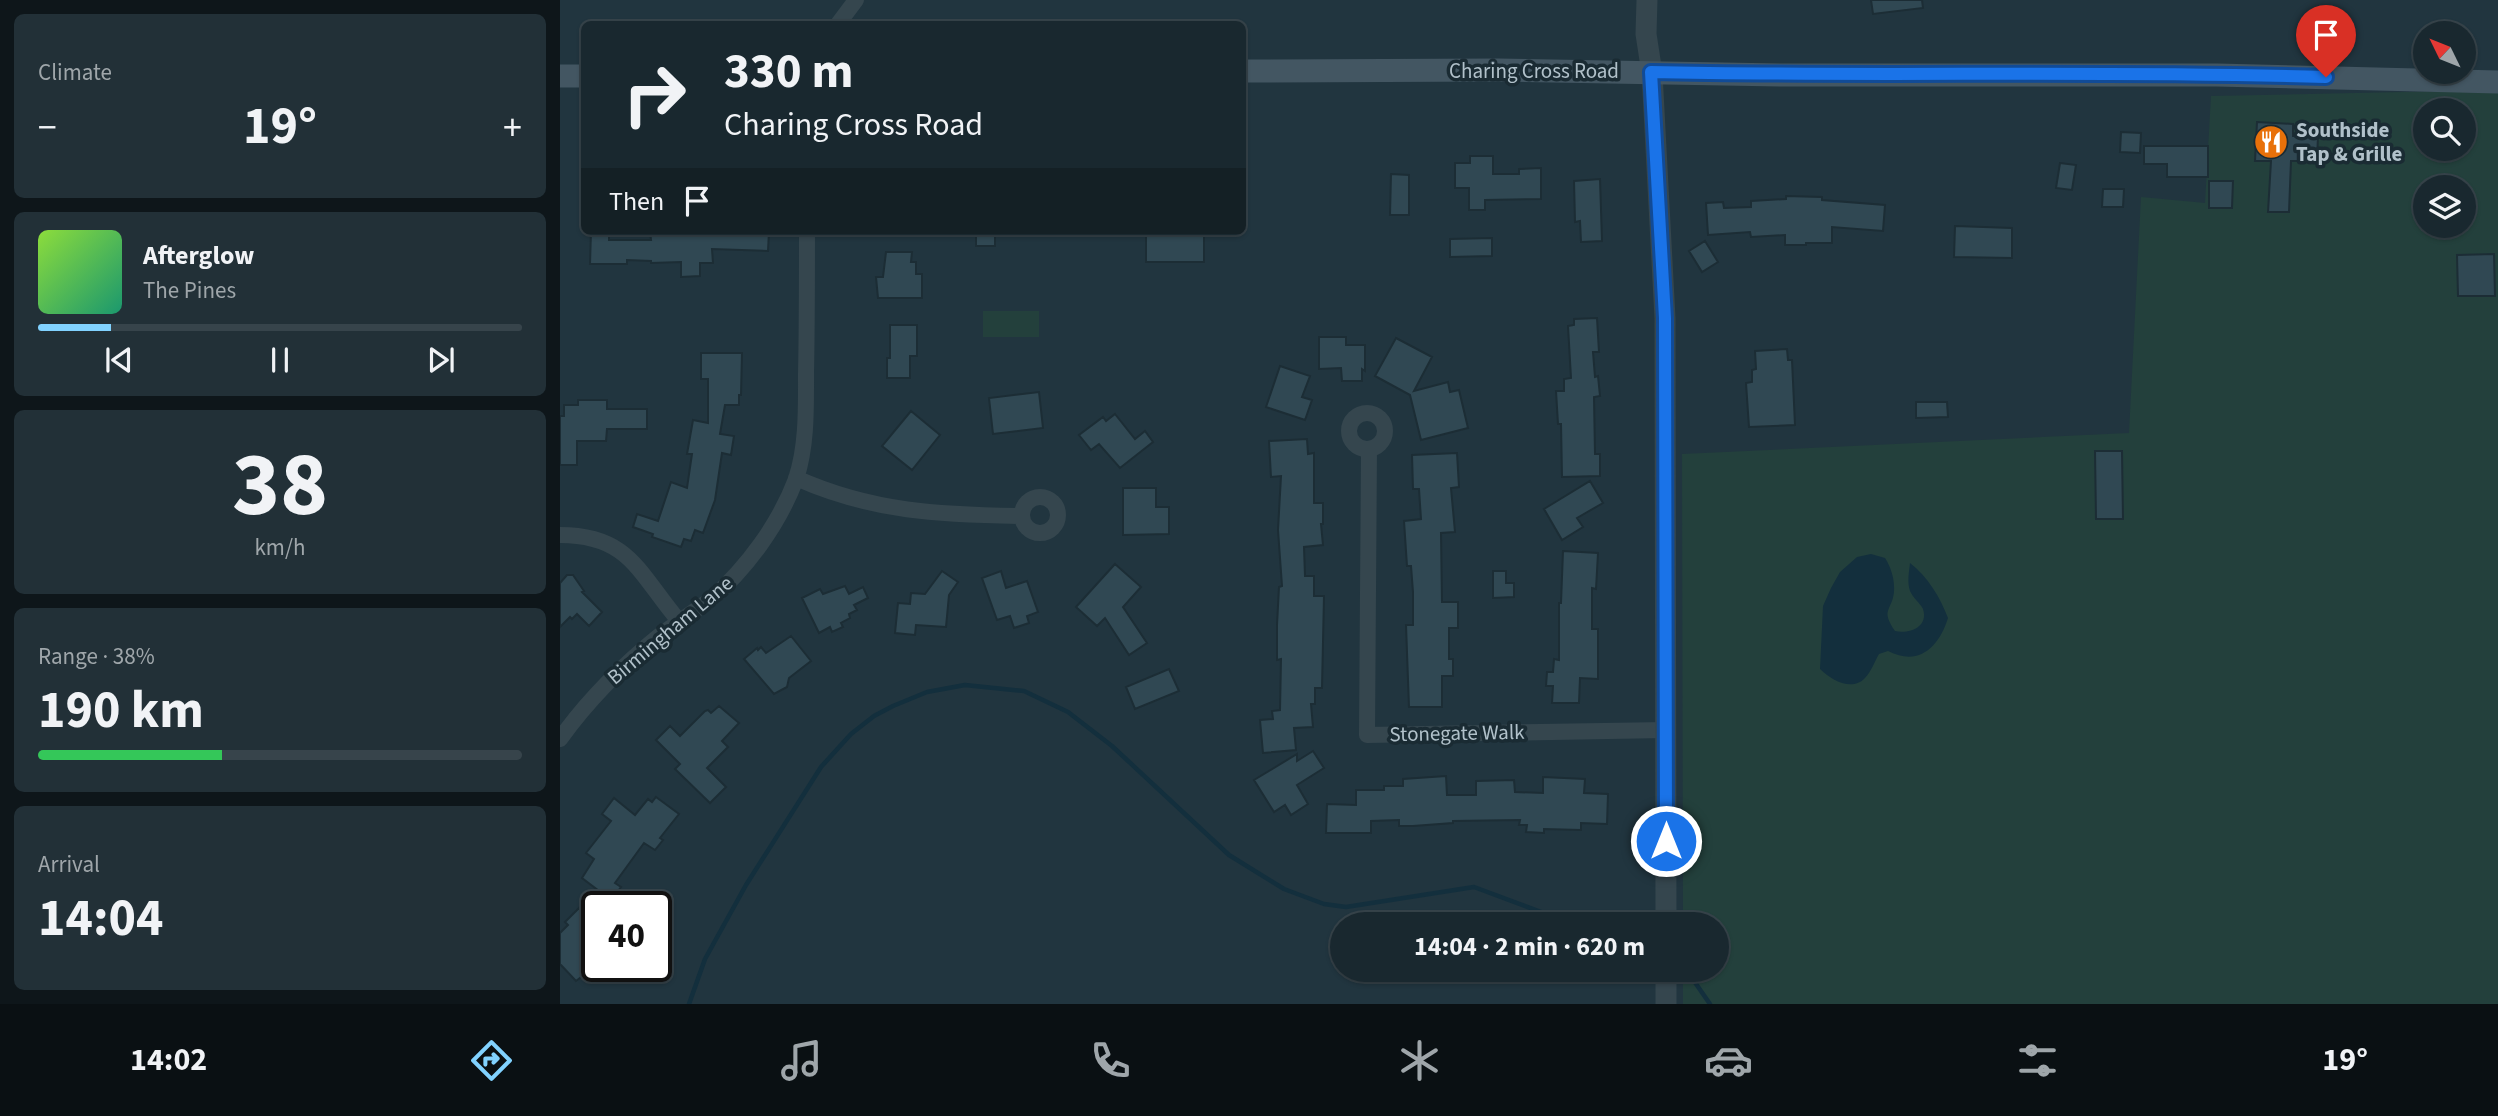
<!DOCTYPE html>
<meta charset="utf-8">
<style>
:root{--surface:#19282f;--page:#223037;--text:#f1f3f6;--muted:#9fa6aa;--line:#37444b;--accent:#81d2ff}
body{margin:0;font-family:"Source Sans 3",sans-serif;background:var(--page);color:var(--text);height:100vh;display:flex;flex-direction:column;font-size:26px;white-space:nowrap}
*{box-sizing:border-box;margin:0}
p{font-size:23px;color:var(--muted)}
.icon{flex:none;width:38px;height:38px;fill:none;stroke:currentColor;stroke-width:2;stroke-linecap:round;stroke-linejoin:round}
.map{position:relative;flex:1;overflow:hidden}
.drawer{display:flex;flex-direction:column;gap:14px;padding:14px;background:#0e161a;width:560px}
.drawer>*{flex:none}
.banner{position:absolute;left:21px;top:21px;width:665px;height:214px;border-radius:10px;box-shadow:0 2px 5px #0004,0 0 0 2px var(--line);background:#19282f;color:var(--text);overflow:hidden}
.needle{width:46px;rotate:313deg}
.tools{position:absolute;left:1853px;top:21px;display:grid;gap:14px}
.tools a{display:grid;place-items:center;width:63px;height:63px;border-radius:50%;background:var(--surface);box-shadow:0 2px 5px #0004,0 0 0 2px var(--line);font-size:35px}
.speed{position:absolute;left:21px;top:891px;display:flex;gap:14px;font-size:35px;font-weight:700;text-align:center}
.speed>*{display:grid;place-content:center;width:91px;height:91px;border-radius:50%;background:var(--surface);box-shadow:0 2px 5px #0004,0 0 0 2px var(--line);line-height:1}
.speed .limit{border:4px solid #111;border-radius:10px;background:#fff;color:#111}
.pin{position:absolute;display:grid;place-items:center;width:60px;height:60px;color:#fff;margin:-72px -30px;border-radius:50% 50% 50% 0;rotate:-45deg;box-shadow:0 0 7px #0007}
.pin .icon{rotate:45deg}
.me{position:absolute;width:77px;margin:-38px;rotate:0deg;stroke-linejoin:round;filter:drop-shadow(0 0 5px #0008)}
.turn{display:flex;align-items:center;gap:24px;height:147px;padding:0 28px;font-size:32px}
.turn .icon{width:91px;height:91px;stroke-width:2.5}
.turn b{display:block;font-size:49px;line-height:60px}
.then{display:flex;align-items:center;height:66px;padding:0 28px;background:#0003;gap:14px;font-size:26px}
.big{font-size:52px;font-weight:700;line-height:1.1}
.drawer .tile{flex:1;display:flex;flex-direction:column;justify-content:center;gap:10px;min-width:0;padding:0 24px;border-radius:10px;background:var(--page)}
.drawer .dial{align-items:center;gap:0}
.dial b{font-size:91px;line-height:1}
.song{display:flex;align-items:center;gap:21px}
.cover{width:84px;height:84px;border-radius:10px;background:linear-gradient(135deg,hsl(90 70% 55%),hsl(160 70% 35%))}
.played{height:7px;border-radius:4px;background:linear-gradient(90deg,var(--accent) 15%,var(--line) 15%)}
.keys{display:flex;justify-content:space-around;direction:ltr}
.heat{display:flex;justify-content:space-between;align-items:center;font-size:38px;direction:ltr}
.charge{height:10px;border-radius:5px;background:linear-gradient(90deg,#34c759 38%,var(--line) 0)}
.trip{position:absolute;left:770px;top:912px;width:399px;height:70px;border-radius:35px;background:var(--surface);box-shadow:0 2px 5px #0004,0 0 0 2px var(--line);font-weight:700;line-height:70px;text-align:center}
.tab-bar{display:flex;height:112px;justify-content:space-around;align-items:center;background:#0a1013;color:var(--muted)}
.tab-bar .icon{width:49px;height:49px}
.tab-bar .selected{color:var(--accent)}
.tab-bar b{font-size:32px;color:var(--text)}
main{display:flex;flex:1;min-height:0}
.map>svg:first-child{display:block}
</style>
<main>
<section class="drawer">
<div class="tile"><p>Climate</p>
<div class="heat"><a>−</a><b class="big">19°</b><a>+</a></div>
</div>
<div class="tile">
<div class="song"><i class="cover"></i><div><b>Afterglow</b><p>The Pines</p></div></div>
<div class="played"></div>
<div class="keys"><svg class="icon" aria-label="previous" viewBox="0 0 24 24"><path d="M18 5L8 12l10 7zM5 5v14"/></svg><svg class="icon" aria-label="pause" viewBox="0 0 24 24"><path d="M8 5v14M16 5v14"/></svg><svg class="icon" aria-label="next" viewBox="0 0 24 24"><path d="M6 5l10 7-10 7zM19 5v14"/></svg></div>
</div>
<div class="tile dial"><b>38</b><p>km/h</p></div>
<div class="tile"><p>Range · 38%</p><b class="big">190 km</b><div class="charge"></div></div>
<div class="tile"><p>Arrival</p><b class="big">14:04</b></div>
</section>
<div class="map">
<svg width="1938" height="1004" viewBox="0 0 1938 1004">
<rect width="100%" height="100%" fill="#21353f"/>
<path fill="#23403c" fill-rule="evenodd" d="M1938,90V1004H1123V970H1157V924H1123L1122,454L1569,433L1581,197L1645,203L1651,96ZM1866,110H1904V149H1866ZM1866,187H1904V226H1866Z
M423,311H479V337H423Z"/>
<path fill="#132f3d" d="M1311,554L1325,558C1331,567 1335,580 1334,592C1332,611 1320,609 1335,631C1348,634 1369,628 1363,609C1360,603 1353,598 1350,591C1347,582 1349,572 1350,563C1368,577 1380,597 1388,618C1379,647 1359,667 1328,651L1319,654C1315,661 1311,672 1305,678C1292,692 1271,680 1260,669L1263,606L1271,588L1280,572L1297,557Z"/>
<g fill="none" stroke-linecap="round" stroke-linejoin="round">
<path stroke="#132f3d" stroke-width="4.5" d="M1134,981L1150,1004
M129,1004L145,959L186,885L261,767L291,734L314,716L333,706L367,692L405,685L464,691L508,712L552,746L669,855L724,889L764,904L786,907L914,887L1013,924"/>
</g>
<path fill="#304853" stroke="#1c2d35" stroke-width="2" d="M1311,0H1362L1363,8L1313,14Z
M1697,122L1733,124V136H1758L1757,161H1731L1729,212H1708L1711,161H1695Z
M1561,132L1581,133L1580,153L1560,152Z
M1584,146H1648V177H1607V164H1584Z
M910,156H933V174H959V169L981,168V199L925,200V210H909V188H895V163H910Z
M1500,163L1516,165L1512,190L1496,188Z
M831,174L849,175V215H830Z
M1040,179L1042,241L1021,242L1020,221L1015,222L1014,181Z
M1649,181H1673L1672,208H1649Z
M1543,189H1564L1563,207H1542Z
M1226,196L1262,197V200L1325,205L1323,231L1272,227V243H1246V245H1225V235L1191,237L1190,232L1148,235L1146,203L1163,202L1164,208L1191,207V201L1226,199Z
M1395,226L1452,228V258L1394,257Z
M31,231H49V240H91L90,231H209L208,251L152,249L153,263H140V276L121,277V262L91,263V261L67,260V264H30Z
M416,231H435V246H416Z
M586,232H644V262H586Z
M932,238V256L890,257V239Z
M1145,241L1158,262L1142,272L1129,251Z
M326,252H352L351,262H356V274H362V298H318L316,277H323Z
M1934,254L1935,296H1898L1897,255Z
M1037,318L1039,352H1033L1035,377L1038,376L1040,396L1034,397L1035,454H1040V476L1002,477L1001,424H998L996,391H1004V379L1011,378L1008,326L1014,325V319Z
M330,325H357V356H350V378H327V358H330Z
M759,337H786V345H805V371L802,369V381H782L781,368L759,369Z
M836,338L872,357L854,391L888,382L890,392L899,390L908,428L861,440L850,395L815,376Z
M1227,349L1228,360H1232L1235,425L1189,427L1186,383L1192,382V370L1196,369L1195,351Z
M141,353H182L181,395H179V405H165L160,434L174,436L171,455L162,453L155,500L143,533L135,530L131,541L124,539L121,547L92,537L93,534L73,527L77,514L98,521L111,482L127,488L132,454H127L133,420L148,423V379H141Z
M720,366L750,376L742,397L752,400L745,420L706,407Z
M479,392L483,428L433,434L429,398Z
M18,400H47V409H87V429H47L46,441H17V465H0V416H4V405H18Z
M1356,402H1387L1388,417L1356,418Z
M351,411L380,435L352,470L322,446Z
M555,414L575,439L585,431L593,442L560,468L539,444L531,450L519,435L543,417L546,421Z
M747,439L748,454L754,453V503H763V524H761L763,545L744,547L745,576H754V596H764L762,688H755V704H751L753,727L734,728L736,750L703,753L700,720L713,719L712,711L720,710L721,659L717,660V625L719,587L722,586L718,530L721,476L711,477L709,441Z
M1535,451H1562L1563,519H1536Z
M897,453L899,487L891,488L895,532L881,533L882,602H898V628H889V659H893V676H882V707H849L846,625H853V592L851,566H847L844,521L861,519L859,489H853L852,455Z
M1030,481L1043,503L1017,518L1023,527L1002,540L984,509Z
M563,488H596V507H609V534L563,535Z
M1003,551L1038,553L1036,589L1032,588V629H1038V679L1020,678L1019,703H992L993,686H986L987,672H993L994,659L999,660V603H1001Z
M555,564L581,587L563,607L587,643L569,655L545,618L537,626L516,607Z
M382,571L398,582L389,595L386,627L356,625L355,635L335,633L338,603L350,604L351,593L365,594Z
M441,571L446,588L467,581L478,612L467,616L469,623L454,628L450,616L437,620L422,578Z
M933,571H946V583H954V597L933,598Z
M7,575H13L24,591L22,592L42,612L29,626L17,614L12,619L10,617L0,627V583Z
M285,586L289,594L303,587L308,598L294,605L297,610L289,614L290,618L281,623L283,627L272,632L270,627L259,633L242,598L260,589L263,594Z
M231,636L251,661L229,678L227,687L214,694L184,659L197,648L198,650L201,647L206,653Z
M609,669L619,691L575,709L566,687Z
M159,706L179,723L162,741L168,747L147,768L166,787L150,803L115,769L120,764L96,740L110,726L120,736L145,711L148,710L151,713Z
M753,751L764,768L737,785L748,804L731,815L725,805L714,812L694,780L737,754V761Z
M886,776L887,795H916V781L954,780L955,792L983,793V777L1025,779L1024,793L1048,794L1047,824L1021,823V830L984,829V833L966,832L967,825H959L960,820L893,821V823L853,826H839V820L811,821V833H766L767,804L796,805V790H824V786H843V779Z
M96,797L119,814L100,838L103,840L95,850L84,843L55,883L61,887L51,900L22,878L34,859L26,853L51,821L42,814L54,798L75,815L88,799L92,802Z
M19,908L27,916L31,912L37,918V965L16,981L0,964V933L8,925L5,922Z"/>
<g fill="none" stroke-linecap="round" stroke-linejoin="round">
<path stroke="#35464e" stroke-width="16" d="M278,24L296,0
M789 431a18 18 0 1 1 36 0a18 18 0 1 1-36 0Z
M809,449L807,735L1106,730
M236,478C312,512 381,515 462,516
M462 515a18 18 0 1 1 36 0a18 18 0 1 1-36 0Z
M0,535C70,535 79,574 119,621
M0,739C28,700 62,666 99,636C116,623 134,612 151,599C187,568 219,524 236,479C247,446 246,408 246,374C247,326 247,279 247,231"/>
<path stroke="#35464e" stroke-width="21" d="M1087,0L1086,34L1092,73L1105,318L1106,924
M1106,970V1004"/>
<path stroke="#435662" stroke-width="23" d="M682,71L939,70L1221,75H1657L1938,82
M0,76H24"/>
</g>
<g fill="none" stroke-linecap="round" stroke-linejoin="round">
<g stroke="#114b97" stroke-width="18">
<path id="route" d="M1106,841L1105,318L1091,72C1316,77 1541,70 1766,77"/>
</g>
<use href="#route" stroke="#1a73e8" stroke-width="12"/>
</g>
<defs>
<g id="restaurant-disc" transform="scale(1.75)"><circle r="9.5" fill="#e8710a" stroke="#1a2b33"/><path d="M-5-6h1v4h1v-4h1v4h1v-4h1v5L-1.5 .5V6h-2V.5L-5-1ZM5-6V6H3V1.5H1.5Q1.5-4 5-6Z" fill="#fff"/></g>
</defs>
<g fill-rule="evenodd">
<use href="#restaurant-disc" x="1711" y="142"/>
</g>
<g text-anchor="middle" stroke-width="7" stroke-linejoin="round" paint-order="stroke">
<g font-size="21" fill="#b1c1ca" stroke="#1a2b33">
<text x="974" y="78">Charing Cross Road</text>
<text transform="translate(110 630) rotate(-40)" y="7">Birmingham Lane</text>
<text transform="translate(897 733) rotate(-1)" y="7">Stonegate Walk</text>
</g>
<g font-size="21" font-weight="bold" fill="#b1c1ca" stroke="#1a2b33" text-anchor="start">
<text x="1736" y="137">Southside<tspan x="1736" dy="24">Tap &amp; Grille</tspan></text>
</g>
</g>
</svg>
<div class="tools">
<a><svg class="needle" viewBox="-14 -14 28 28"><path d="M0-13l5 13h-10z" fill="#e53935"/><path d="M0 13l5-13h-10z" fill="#9fa6aa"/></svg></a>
<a><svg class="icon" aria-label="search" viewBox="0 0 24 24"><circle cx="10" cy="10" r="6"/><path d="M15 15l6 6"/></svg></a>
<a><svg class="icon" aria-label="layers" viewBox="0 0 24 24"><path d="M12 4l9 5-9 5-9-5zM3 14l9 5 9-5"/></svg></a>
</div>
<div class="speed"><div class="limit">40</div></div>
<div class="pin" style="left:1766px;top:77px;background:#d93025"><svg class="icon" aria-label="arrive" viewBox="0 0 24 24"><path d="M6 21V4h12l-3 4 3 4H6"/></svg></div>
<svg class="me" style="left:1106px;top:841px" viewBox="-20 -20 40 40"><circle r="17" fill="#1a73e8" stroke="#fff" stroke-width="3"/><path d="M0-11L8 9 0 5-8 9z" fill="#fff"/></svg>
<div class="trip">14:04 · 2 min · 620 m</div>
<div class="banner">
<div class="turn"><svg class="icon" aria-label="right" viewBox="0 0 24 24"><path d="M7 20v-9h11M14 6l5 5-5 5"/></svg><div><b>330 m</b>Charing Cross Road</div></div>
<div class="then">Then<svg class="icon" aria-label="arrive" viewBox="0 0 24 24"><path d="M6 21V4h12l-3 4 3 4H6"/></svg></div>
</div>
</div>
</main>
<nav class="tab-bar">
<b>14:02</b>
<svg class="icon selected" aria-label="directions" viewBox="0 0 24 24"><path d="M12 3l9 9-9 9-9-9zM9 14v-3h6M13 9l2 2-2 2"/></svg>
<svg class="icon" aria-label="music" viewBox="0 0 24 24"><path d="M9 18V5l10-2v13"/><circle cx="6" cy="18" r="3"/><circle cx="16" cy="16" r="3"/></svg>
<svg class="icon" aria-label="phone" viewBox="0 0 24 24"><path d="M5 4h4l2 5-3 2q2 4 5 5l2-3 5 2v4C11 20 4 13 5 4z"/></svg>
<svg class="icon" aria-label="climate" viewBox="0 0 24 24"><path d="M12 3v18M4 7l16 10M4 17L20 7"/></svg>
<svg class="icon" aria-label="car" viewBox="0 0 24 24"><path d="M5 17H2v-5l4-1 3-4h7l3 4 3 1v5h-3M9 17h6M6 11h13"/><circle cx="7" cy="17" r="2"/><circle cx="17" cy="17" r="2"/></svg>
<svg class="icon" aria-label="filters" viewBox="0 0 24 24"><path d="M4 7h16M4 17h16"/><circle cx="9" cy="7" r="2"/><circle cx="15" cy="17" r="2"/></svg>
<b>19°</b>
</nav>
